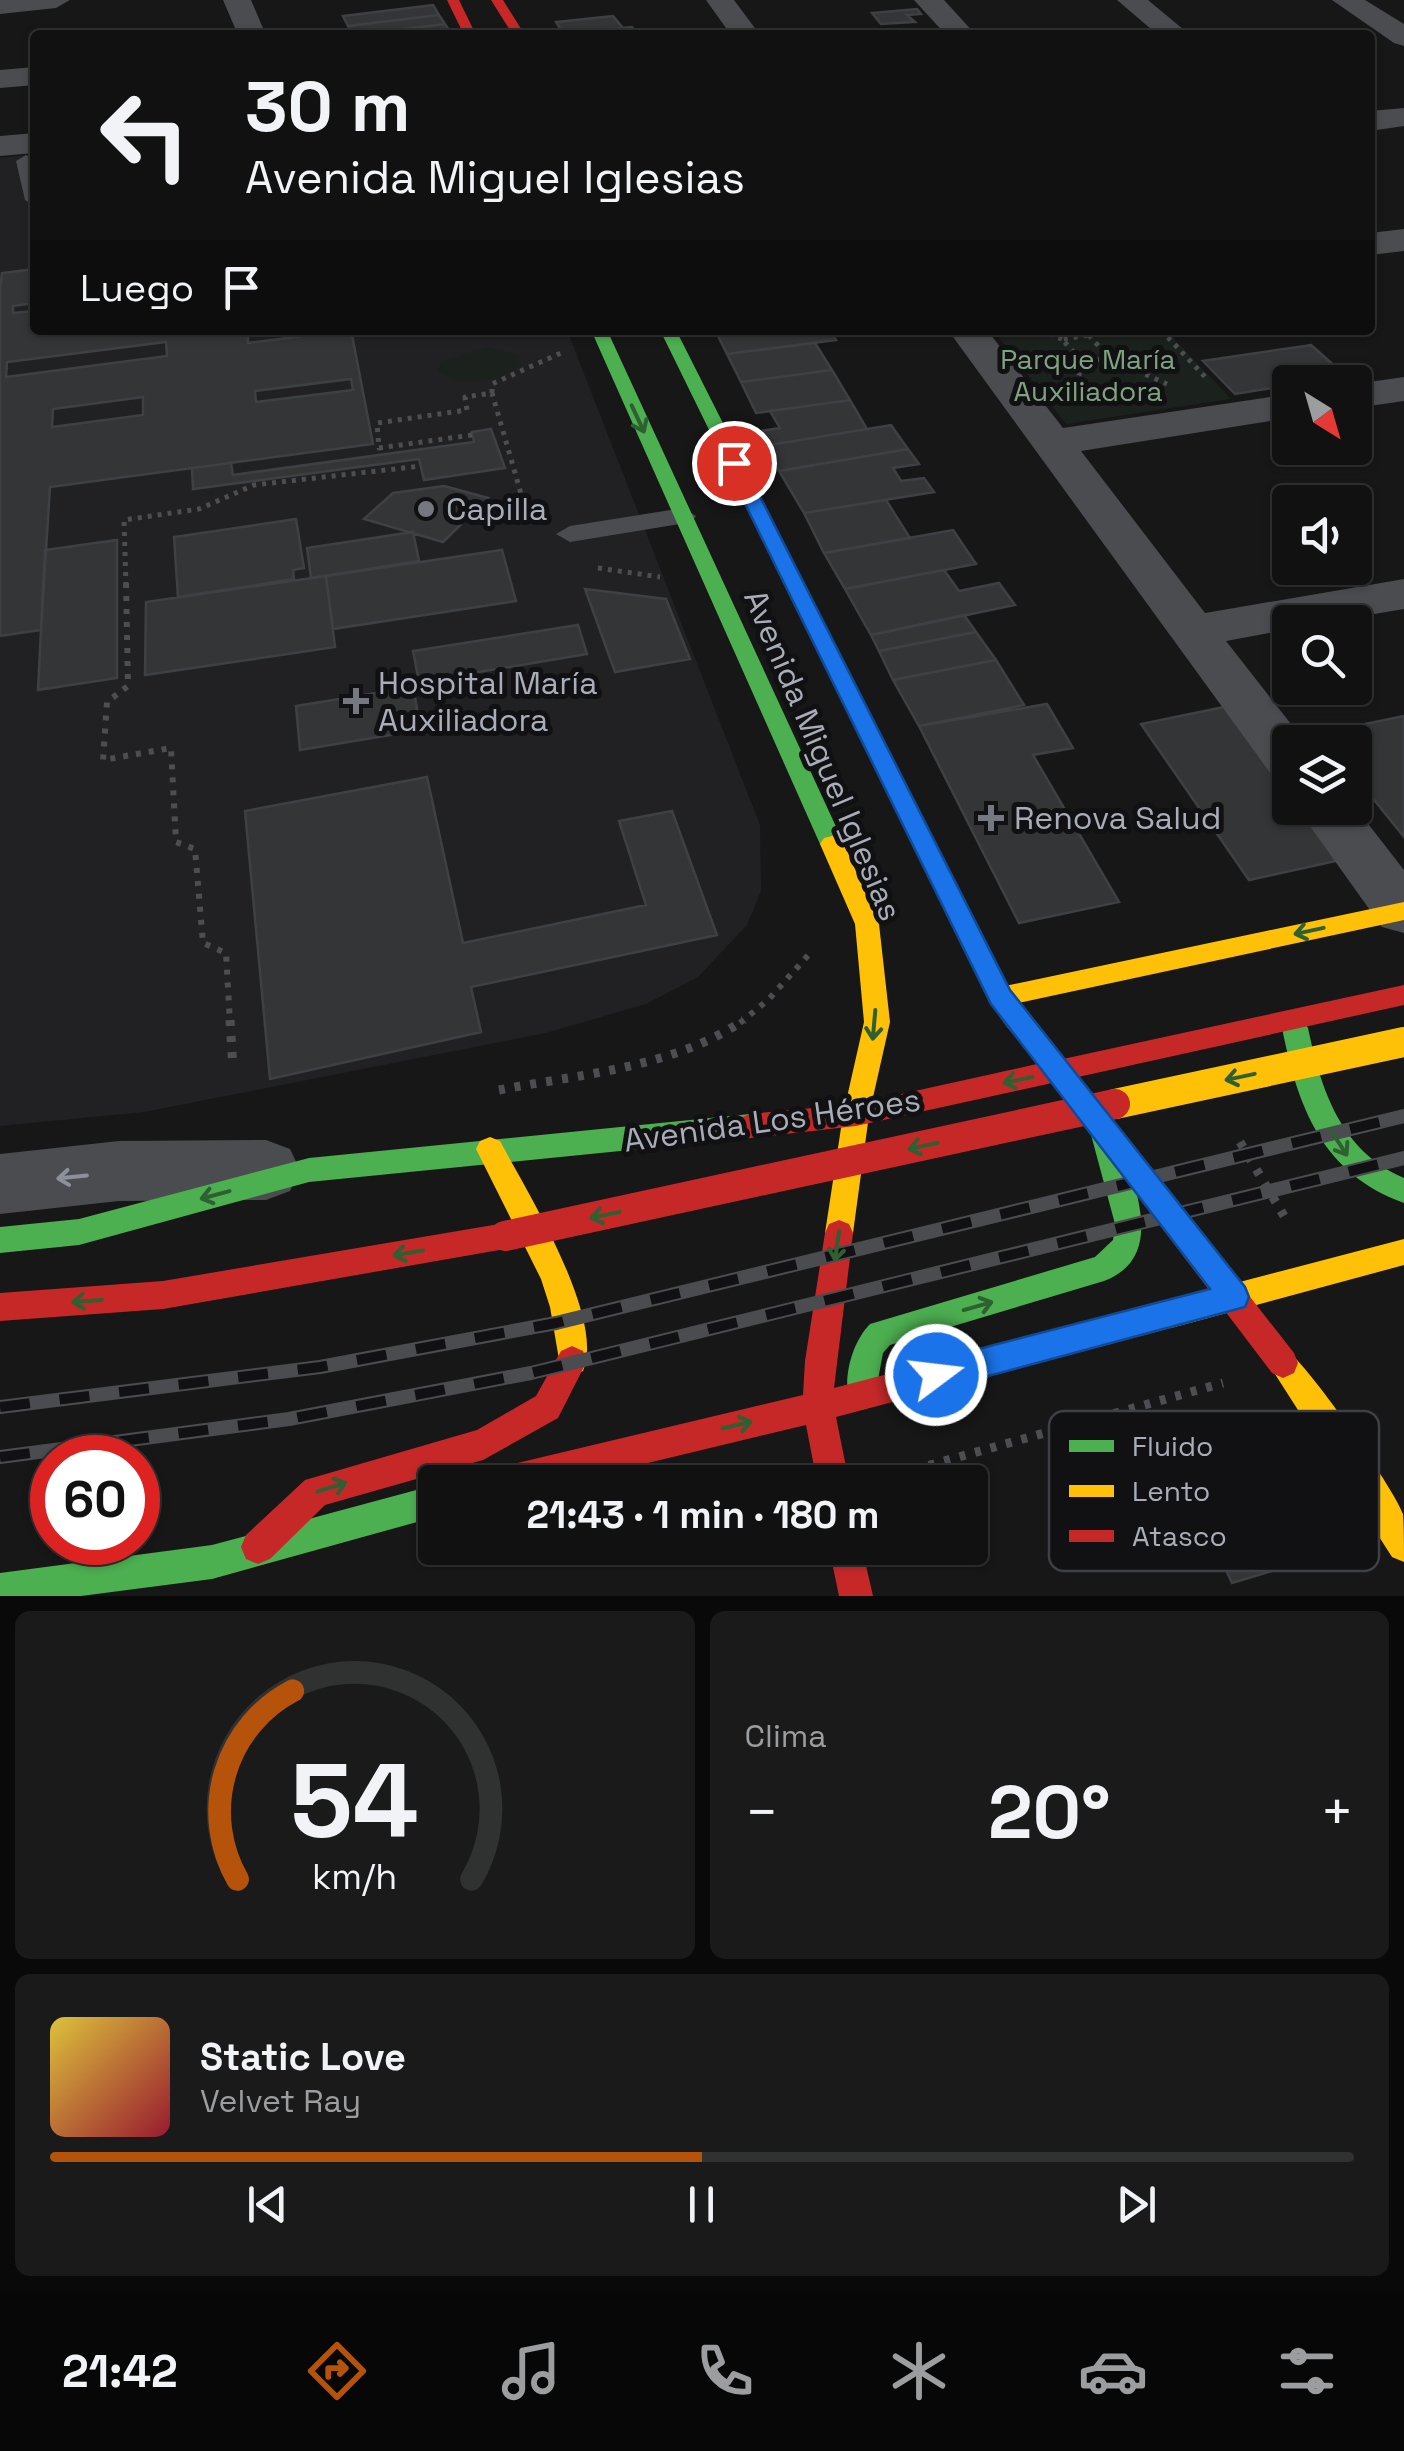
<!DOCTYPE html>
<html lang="es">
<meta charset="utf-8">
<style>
:root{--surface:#111;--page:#1a1a1a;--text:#f1f3f6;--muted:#9c9d9f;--line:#303131;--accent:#b45309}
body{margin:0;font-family:"Space Grotesk",sans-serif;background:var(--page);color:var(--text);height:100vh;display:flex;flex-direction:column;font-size:38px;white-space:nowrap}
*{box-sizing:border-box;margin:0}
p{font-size:32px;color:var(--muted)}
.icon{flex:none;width:55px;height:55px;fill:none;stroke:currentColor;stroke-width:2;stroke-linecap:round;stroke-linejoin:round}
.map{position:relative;height:1596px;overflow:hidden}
.details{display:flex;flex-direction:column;gap:15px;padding:15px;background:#090909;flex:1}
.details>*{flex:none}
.hud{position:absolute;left:30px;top:30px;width:1345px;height:305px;border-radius:10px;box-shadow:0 2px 8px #0004,0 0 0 2px var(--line);background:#111;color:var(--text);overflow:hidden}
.needle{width:65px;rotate:143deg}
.buttons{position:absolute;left:1272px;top:365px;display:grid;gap:20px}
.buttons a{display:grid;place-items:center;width:100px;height:100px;border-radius:10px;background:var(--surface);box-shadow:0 2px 8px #0004,0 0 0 2px var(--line);font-size:50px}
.speed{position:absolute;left:30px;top:1435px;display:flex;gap:20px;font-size:50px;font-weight:700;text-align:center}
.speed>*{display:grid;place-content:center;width:130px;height:130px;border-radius:50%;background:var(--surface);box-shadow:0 2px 8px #0004,0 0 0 2px var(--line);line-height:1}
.speed .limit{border:15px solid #d22;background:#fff;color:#111}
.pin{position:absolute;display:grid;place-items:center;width:85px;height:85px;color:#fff;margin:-42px;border:5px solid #fff;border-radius:50%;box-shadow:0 2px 10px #0007}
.me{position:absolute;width:110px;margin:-55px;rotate:75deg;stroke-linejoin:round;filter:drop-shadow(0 0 8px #0008)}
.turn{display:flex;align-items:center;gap:35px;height:210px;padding:0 50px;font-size:45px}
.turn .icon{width:130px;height:130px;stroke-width:2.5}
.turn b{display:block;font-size:70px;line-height:85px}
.then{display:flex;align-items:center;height:95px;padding:0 50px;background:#0003;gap:20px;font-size:38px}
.big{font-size:75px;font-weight:600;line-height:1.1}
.details .card{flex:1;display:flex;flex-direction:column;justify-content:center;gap:15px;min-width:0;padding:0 35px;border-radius:15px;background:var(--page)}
.details .dial{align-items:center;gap:0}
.dial svg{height:260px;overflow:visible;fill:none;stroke:var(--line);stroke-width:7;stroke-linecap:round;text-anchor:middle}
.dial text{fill:var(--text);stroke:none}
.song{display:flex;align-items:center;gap:30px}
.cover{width:120px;height:120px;border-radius:15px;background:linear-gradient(135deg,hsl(50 70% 55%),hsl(350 70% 35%))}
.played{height:10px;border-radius:5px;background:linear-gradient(90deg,var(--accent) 50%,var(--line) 50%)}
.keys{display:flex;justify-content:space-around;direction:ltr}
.heat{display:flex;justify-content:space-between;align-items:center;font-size:55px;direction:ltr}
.details .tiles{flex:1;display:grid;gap:15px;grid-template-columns:1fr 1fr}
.card:last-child{grid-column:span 2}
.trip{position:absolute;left:418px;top:1465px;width:570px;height:100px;border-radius:10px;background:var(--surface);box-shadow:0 2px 8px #0004,0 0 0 2px var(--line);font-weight:600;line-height:100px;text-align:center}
.tabs{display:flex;height:160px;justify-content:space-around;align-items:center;background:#070707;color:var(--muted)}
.tabs .icon{width:70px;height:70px}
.tabs .active{color:var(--accent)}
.tabs b{font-size:45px;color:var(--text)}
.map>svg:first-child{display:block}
</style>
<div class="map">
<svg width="1404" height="1596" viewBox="0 0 1404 1596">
<rect width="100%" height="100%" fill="#171717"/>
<path fill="#212124" d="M35,154V330H567L760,825L761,891L747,925L698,977L646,1004L546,1033L144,1112L0,1126V158Z"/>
<path fill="#1b211c" d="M993,330H1166L1231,399L1066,424Z
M488,347L520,356L518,367C496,382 458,389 437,370L444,361Z"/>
<path fill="#343537" stroke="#3f4043" stroke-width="2.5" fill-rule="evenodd" d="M433,5L439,15L348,26L343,16Z
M917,9L921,14L907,15L915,22L881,24L872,13Z
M439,15L445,24L358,35H353L348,26Z
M613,16L623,28L564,35L556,22Z
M445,24L452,35L371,33Z
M632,27L639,35H568L623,28Z
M35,269V303L13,306V313L35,311V330H275L248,333V343L351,330L373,444L50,487L41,630L0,636V289L2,273ZM166,342L167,356L6,377L7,362ZM351,379L353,390L256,402L255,391ZM143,397V415L52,427L53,409Z
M715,330H829L836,340L727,354Z
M815,343L832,370L741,382L727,354Z
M1311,345L1346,376L1235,394L1203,361Z
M832,370L850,400L756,413L741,382Z
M850,400L867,429L764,446L755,432L780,428L770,411Z
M891,425L908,449L779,471L764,446Z
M491,429L505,468L424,480L419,459L193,489L192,468L231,463L233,475L474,442L472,432Z
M908,449L919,464L893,468L901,481L924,478L934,492L804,513L779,471Z
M444,486L488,498L443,542L364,519L393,493Z
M886,500L910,538L824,553L804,513Z
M296,519L304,568L293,570L294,579L178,597L174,537Z
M953,530L976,564L845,589L824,553Z
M413,532L419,561L311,578L307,548Z
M117,540V678L38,690L45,550Z
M502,550L516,601L333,629L326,576Z
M944,570L959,591L999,583L1015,605L871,635L845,589Z
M326,576L335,647L145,675L146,602Z
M585,589L666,599L690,659L615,672Z
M964,615L976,632L879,651L871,635Z
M578,625L587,654L419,682L413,651Z
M976,632L996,660L893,680L879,651Z
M996,660L1024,705L919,726L893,680Z
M413,687L421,730L300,750L296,706Z
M1047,704L1073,748L1033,755L1119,902L1019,923L919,726Z
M1229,706L1290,786V808H1306L1345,859L1249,880L1141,724Z
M1404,716V837L1355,776V742H1328L1321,733Z
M427,777L463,943L646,905L619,821L672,811L717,935L471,987L481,1032L270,1079L245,811Z
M1237,1428L1279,1455L1329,1554L1232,1583L1169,1447Z"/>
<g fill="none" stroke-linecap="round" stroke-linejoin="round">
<path stroke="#4d4e52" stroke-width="5" stroke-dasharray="4 6" stroke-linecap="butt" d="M1040,330L1062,339
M1161,330L1208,380
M1089,335L1109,358L1082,362L1062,339Z
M1109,358L1167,384
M492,393V384L563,352
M1074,395L1082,362
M472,435L379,448L377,423L467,410L465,397L492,393L530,525
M598,568L660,577
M126,586L124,520L199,509L254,485L421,466"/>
<path stroke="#4d4e52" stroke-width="6" stroke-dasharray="5 8" stroke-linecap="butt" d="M126,583L128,686L107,702L103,760L171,748L176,842L195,849L203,943L226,953L230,1023
M740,1023L769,999L811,952"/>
<path stroke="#4d4e52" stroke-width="9" stroke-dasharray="6 10" stroke-linecap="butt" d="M230,1020L233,1068
M499,1090C581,1074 673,1068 744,1020
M1240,1142L1287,1221
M898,1474L1223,1383"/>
<path fill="#4b4c50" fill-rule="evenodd" d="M26,155L35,160V206L25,200L16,161Z
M683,508L696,516L692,522L570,542L556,534L570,526Z"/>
<path fill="#4b4c50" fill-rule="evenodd" d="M0,0H70L56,8L0,14Z
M223,0H251L266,35H238Z
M706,0H734L760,35H731Z
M914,0H944L976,35H946Z
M1117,0H1148L1190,35H1158Z
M1332,0H1365L1404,24V46L1394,43Z
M35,67V85L0,88V70Z
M1404,108V126L1370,131V111Z
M35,133V153L0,156V136Z
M1404,229V251L1370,255V233Z
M948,330H987L1063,428L1290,394V418L1081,451L1205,613L1404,579V609L1327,622H1290V629L1226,641L1305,742H1290V780L1271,774Z
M1404,377V401L1355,408V384Z
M1355,807L1404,870V933L1382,927L1297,808Z
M266,1140L290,1149L300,1170L290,1191L266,1200L119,1201L0,1214V1154L119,1141Z"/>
<path fill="#4caf50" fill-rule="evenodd" d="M591,330H607L844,844L840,850H824L820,844Z
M660,330H676L1009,990L1043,1035L1039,1042C1017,1050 1003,1020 991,1004Z
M1295,1018L1304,1021L1308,1028C1321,1090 1341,1151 1404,1178V1203C1322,1173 1298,1108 1282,1028L1286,1021Z
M750,1114L760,1118L764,1126L760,1134L750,1138L309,1182L79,1245L0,1253V1227L79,1219L309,1158Z
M1104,1119L1114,1123L1118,1131C1131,1179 1170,1256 1104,1281L890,1345L883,1353L873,1406L862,1410L851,1406C841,1381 852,1342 870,1324L1095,1257L1113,1240L1115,1224L1090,1131L1094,1123Z
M435,1485V1517L212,1579L81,1596H0V1573L212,1545Z"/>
<path fill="#ffc107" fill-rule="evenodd" d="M832,836L840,838L844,844L879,924L890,1022L869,1115L853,1233L849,1242L839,1246L829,1242L825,1233L843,1115L864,1022L855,924L820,844L824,838Z
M1404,902V920L1000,1007L991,1004L987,997L991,990L1000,987Z
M490,1137L500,1141C526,1190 606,1318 583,1371L572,1376L561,1371L550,1307L541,1279L476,1149L480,1141Z
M1404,1239V1265L1171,1328L1160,1324L1156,1314L1160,1304L1171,1300Z
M1283,1348C1303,1356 1395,1490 1403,1514C1404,1527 1404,1548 1404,1562L1392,1557L1268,1363L1272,1353Z"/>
<path fill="#c62828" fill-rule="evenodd" d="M447,0H459L476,35H464Z
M491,0H503L525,35H513Z
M1404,985V1005L1078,1077L1294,1353L1298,1363L1294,1373L1283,1378L1272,1373L1052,1083L856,1126L750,1138L740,1134L736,1126L740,1118L750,1114L856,1104L1037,1064L1017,1035L1021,1028C1042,1021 1052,1044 1063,1059Z
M839,1220L849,1224L853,1233L834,1388L1171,1300L1182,1304L1186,1314L1182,1324L1171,1328L836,1417L849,1482H817L806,1425L569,1482H489L494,1471L505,1466L803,1395L805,1361L825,1233L829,1224Z
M505,1223L515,1227L519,1236L515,1245L505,1249L163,1309L0,1321V1293L163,1281Z
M572,1346L583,1351L587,1361L558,1418L483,1460L325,1505L270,1559L258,1564L246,1559L241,1547L246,1535L305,1480L477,1430L536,1396L561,1351Z
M829,1548H862L873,1596H839Z"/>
<g stroke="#4b4c4f" stroke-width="14">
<path id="rail" d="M0,1407L320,1367L556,1323L1404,1116
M0,1457L289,1419L531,1373L1404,1158"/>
</g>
<use href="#rail" stroke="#111113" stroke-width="10" stroke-dasharray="30" stroke-linecap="butt"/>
<path stroke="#ffc107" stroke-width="30" d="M1115,1104L1404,1042"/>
<path stroke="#c62828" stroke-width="30" d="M505,1236L1115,1104"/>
</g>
<defs><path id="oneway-shaft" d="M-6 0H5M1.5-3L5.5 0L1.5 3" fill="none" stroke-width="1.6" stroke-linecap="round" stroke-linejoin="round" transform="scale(2.5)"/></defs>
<g stroke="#2e6032">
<use href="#oneway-shaft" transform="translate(638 419) rotate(65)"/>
<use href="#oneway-shaft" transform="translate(1309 931) rotate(168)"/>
<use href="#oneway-shaft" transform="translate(874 1025) rotate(95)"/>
<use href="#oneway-shaft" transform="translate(1240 1077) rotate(168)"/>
<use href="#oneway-shaft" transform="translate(1018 1080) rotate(168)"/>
<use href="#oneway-shaft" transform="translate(1339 1143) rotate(57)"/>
<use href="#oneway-shaft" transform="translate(923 1146) rotate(168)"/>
<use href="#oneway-shaft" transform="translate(215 1195) rotate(165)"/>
<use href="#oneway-shaft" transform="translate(605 1215) rotate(168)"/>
<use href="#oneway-shaft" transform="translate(837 1246) rotate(98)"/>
<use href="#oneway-shaft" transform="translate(408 1253) rotate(170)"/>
<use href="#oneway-shaft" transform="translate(87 1301) rotate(176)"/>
<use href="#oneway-shaft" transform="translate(978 1306) rotate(-16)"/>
<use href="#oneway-shaft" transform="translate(737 1425) rotate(-13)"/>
<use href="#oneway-shaft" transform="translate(332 1487) rotate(-17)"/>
</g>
<use stroke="#8c9099" href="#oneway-shaft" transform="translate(72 1177) rotate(174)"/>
<path fill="#1a73e8" stroke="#114b97" stroke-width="2.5" d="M734,457L743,463L1010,990L1245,1287L1249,1297L1245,1307L936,1390L925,1386L921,1375L925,1364L936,1360L1210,1289L991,1004L725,463Z"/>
<g fill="#757880" stroke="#111113" stroke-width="4">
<circle cx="426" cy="509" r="10"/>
<path d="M351 686h10v10h10v10h-10v10h-10v-10h-10v-10h10z"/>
<path d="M986 803h10v10h10v10h-10v10h-10v-10h-10v-10h10z"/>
</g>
<g text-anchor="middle" stroke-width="10" stroke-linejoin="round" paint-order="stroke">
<g font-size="28" fill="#7fa381" stroke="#111113">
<text x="1088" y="369">Parque María<tspan x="1088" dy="32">Auxiliadora</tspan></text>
</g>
<g font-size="32" fill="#a8adb8" stroke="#111113" text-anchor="start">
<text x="446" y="520">Capilla</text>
<text x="378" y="694">Hospital María<tspan x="378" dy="37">Auxiliadora</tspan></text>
<text x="1014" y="829">Renova Salud</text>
</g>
<g font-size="32" fill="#a8adb8" stroke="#111113">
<text transform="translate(823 755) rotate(67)" y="11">Avenida Miguel Iglesias</text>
<text transform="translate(772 1120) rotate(-8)" y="11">Avenida Los Héroes</text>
</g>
</g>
<rect x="1049" y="1411" width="330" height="160" rx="15" fill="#111113" stroke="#3e4045" stroke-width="2.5"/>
<rect x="1069" y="1440" width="45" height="12" fill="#4caf50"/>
<rect x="1069" y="1485" width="45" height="12" fill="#ffc107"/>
<rect x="1069" y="1530" width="45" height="12" fill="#c62828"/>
<g font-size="28" fill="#a8adb8">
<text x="1132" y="1456">Fluido</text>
<text x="1132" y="1501">Lento</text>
<text x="1132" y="1546">Atasco</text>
</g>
</svg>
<div class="buttons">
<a><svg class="needle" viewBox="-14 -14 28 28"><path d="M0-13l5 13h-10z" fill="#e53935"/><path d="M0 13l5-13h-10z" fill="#9c9d9f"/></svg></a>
<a><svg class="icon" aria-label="sound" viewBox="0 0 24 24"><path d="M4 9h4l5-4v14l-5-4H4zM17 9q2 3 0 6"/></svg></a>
<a><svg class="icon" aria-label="search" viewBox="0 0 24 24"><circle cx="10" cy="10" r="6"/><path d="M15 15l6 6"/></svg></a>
<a><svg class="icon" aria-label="layers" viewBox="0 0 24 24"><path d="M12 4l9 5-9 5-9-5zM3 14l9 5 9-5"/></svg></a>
</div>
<div class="speed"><div class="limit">60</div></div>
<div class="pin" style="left:734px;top:463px;background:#d93025"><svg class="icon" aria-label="arrive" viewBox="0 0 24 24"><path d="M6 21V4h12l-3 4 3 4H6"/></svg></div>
<svg class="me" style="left:936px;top:1375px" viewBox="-20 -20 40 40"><circle r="17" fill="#1a73e8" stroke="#fff" stroke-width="3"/><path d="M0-11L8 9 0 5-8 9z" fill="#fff"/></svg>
<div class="trip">21:43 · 1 min · 180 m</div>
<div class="hud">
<div class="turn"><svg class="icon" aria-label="left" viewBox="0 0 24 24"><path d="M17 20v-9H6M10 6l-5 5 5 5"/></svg><div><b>30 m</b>Avenida Miguel Iglesias</div></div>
<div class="then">Luego<svg class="icon" aria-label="arrive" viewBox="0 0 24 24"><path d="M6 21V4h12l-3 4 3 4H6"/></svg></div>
</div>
</div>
<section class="details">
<div class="tiles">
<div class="card dial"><svg viewBox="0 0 100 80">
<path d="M14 69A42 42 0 1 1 86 69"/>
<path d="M14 69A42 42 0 0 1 31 11" stroke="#b45309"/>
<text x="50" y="56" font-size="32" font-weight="700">54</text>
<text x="50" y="72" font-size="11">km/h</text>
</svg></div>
<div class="card"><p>Clima</p>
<div class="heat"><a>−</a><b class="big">20°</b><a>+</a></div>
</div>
<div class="card">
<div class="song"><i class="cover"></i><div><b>Static Love</b><p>Velvet Ray</p></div></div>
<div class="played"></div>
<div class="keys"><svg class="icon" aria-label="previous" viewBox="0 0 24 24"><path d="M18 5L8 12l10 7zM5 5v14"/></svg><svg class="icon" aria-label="pause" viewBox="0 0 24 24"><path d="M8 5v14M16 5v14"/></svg><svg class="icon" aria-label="next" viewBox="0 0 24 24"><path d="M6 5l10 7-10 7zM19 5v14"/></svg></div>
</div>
</div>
</section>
<nav class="tabs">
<b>21:42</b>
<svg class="icon active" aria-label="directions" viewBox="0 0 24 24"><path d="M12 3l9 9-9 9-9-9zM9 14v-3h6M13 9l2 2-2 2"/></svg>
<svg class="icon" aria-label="music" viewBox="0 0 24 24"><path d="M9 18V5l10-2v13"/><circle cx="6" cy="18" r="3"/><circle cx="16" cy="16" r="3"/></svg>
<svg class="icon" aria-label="phone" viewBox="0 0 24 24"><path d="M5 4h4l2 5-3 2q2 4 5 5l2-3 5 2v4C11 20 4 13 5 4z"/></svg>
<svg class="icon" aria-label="climate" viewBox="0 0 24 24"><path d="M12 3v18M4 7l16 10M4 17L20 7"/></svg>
<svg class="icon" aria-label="car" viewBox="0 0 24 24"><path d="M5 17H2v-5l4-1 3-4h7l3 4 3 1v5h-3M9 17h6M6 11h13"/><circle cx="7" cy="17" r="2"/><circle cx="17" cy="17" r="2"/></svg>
<svg class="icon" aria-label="filters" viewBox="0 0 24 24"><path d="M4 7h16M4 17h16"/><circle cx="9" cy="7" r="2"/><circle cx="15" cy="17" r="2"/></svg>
</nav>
